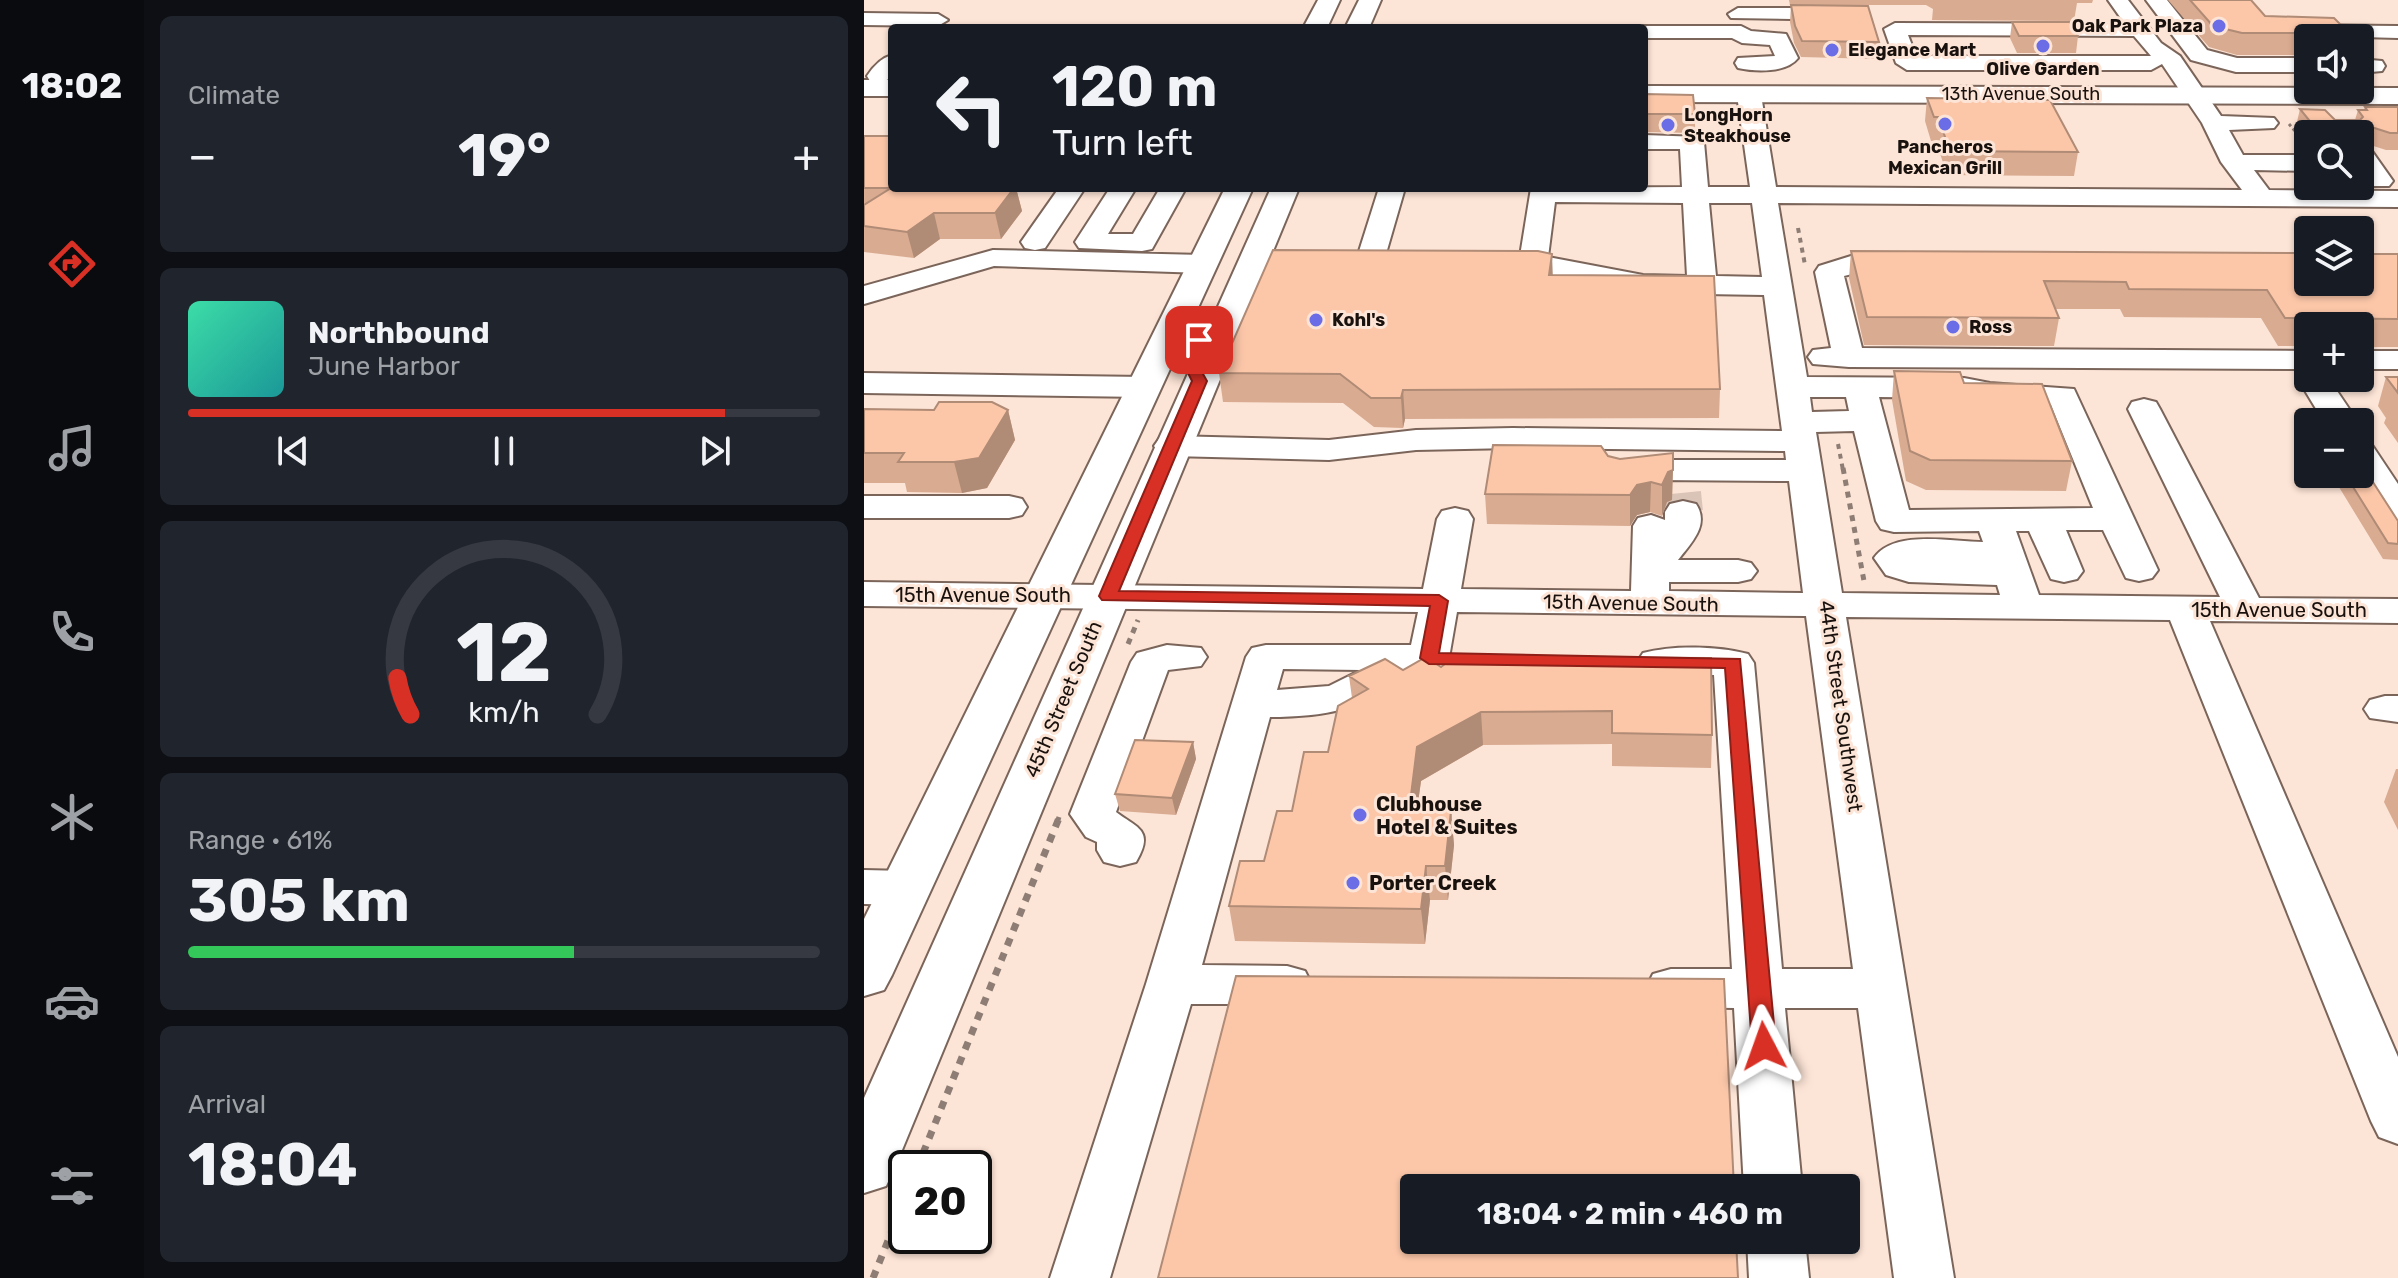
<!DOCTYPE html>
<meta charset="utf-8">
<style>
:root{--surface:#171b24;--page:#20242c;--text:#f1f3f6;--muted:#9ea1a6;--line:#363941;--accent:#d93025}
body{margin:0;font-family:Rubik,sans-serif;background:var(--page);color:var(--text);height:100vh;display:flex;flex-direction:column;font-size:30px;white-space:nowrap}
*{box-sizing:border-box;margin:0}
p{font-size:26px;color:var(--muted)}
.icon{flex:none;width:44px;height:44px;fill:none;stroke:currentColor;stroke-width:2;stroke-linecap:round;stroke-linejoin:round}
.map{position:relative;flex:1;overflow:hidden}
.sheet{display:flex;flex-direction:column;gap:16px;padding:16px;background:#0d0f14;width:720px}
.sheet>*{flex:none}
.top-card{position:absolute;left:24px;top:24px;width:760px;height:168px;border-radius:8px;box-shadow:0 2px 6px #0004;background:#171b24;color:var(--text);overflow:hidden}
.tools{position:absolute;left:1430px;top:24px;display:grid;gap:16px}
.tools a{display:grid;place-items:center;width:80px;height:80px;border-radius:8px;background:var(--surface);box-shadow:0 2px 6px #0004;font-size:40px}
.speed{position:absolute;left:24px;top:1150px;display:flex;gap:16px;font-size:40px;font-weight:700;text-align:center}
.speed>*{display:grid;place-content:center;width:104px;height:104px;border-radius:50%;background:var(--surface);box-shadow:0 2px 6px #0004;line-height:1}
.speed .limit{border:4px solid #111;border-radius:12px;background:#fff;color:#111}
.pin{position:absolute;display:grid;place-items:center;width:68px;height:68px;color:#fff;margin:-34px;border-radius:16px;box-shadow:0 4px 12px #0006}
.me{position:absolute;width:88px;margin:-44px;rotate:356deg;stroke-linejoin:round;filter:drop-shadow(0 0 6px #0008)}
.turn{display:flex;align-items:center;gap:28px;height:168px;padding:0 32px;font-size:36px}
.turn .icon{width:104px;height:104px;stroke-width:2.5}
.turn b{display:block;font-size:56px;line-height:68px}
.big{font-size:60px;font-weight:700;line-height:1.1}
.sheet .tile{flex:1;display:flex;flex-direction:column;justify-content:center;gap:12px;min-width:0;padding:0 28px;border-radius:12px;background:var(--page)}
.sheet .dial{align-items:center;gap:0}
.dial svg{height:208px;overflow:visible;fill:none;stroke:var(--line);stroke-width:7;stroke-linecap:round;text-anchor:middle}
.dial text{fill:var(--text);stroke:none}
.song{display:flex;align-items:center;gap:24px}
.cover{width:96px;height:96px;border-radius:12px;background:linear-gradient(135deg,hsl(160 70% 55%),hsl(180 70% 35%))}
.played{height:8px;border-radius:4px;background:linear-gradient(90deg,var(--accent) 85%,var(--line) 85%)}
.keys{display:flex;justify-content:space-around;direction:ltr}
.heat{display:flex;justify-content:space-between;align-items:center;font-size:44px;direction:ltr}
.charge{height:12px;border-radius:6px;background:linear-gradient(90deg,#34c759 61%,var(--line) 0)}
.trip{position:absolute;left:536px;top:1174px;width:460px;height:80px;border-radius:8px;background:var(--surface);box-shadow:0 2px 6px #0004;font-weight:700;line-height:80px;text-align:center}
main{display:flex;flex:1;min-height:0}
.dock{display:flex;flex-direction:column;width:144px;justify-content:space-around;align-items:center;background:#090b0e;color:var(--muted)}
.dock .icon{width:56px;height:56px}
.dock .current{color:var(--accent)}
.dock b{font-size:36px;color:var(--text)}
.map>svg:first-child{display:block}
</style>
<main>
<nav class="dock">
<b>18:02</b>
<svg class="icon current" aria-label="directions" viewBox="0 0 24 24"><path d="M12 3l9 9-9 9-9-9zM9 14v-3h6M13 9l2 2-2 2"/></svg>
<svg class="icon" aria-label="music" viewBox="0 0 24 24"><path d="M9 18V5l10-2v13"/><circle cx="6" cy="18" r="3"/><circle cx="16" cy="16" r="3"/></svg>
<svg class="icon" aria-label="phone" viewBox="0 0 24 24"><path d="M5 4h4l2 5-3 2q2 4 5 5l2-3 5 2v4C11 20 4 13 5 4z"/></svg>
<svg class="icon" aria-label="climate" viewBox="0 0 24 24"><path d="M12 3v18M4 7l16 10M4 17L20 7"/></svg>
<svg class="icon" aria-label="car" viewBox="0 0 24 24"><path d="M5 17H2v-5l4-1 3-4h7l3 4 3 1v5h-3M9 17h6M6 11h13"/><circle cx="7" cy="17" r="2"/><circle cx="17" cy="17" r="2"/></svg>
<svg class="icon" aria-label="filters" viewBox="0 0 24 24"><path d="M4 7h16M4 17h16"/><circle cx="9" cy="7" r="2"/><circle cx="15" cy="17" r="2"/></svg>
</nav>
<section class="sheet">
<div class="tile"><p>Climate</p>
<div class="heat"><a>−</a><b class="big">19°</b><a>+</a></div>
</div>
<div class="tile">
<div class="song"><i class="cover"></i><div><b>Northbound</b><p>June Harbor</p></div></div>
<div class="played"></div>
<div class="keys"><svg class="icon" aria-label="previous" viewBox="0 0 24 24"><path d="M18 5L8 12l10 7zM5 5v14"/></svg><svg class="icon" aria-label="pause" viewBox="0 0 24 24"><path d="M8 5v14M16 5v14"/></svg><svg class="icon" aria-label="next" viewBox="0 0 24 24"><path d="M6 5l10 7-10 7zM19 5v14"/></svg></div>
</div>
<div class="tile dial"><svg viewBox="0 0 100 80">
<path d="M14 69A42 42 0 1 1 86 69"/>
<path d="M14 69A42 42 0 0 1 9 55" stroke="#d93025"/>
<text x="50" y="56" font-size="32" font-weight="700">12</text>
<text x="50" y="72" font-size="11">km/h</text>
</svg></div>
<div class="tile"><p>Range · 61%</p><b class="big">305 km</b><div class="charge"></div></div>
<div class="tile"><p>Arrival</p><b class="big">18:04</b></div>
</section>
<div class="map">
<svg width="1534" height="1278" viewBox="0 0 1534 1278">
<rect width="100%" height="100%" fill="#fce4d6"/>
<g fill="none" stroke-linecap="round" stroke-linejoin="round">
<path stroke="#dac4b8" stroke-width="40" stroke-dasharray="40 20" stroke-linecap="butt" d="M817,493L819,512"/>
<g stroke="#7b655a" stroke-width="4">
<path id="minor" d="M1244,0H1264L1297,43L1316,56L1357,116L1410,118L1414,123L1410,128L1365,130L1379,155H1444V171L1390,170L1405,190L1534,191V207L914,203L943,377L1100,378L1126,383L1210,389L1294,570L1288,578L1275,581L1262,578L1239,530H1202L1219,571L1213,579L1200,582L1187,579L1165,531H1152L1175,595L1356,597L1264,409L1268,402L1280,399L1292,402L1296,409L1395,598L1534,599V623L1346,621L1534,1057V1144L1515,1137L1507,1121L1306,620L982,617L1090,1278H1030L994,1008H921L938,1188H880L870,1008L807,1007L789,1002L782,988L789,974L807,969H868L850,675L793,674L779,671L773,662L779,653C809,645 854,646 884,654L890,663L918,969H989L942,616L593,612L585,658L579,667L545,670C508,710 458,717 406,717L338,965L423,966L441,971L448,985L441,999L423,1004H327L246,1278H186L282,984L382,657L388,648L402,645H547L554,612L0,606V582L559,589L573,519L578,511L591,508L604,511L609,519L597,589L767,591L769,526L774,518L787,515L801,520V512L806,504L819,501L832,504C846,525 827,543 814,560H874L887,563L893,571L887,579L874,582H805V591L939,593L925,481L791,480L757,486L745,483L740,476L745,469L791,460H922L921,451L649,448L552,450L465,460L307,456L295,453L290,446L295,439L307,436L465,440L552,430L649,428L918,431L900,295L779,293L681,274L625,271L621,265L625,259L656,256L667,188L818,187L816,149H780V135L837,137L840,142L844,187H886L873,95L877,90H893L897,95L912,187L1378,190L1357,162L1338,123L1298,64L1287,70H1043L1032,63L1020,29L1031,23L1261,24ZM1044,35L1270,36L1287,56H1052ZM691,202L819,203L823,276L779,275L684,257ZM845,203H888L898,277L852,276ZM946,397H982L985,411L948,412ZM1015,397L1100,398L1126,403L1187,405L1229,508L1045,510ZM990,431L1012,521L1017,529L1030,532L1115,531L1119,542C1088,542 1030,529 1010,558L1022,575L1045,582L1133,585L1136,595L978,593L952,432ZM419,669L497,670L465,686L413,690Z
M1282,0H1303L1343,50L1373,58H1444V72H1372L1327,60Z
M874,8H982L992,14L982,20L867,18L864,14Z
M0,13L74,14L84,20L74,26L0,25Z
M1429,25L1534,26V38L1422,35L1418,31L1422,27Z
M780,26H877L887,31L922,34L934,58C922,73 892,72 874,68L871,63L874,58L911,56L906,45L878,43L868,38H780V28H772Z
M28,55V75L22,81H6L3,76C9,67 17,58 28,55Z
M1496,59L1518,61L1521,66L1518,71L1496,73Z
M1496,145L1505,147L1529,181L1525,186H1487H1496Z
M195,188H221L181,248L171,250L161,248L157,242Z
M246,188H272L244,234H269L296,188H322L288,249L278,251L215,248L211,242Z
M515,188H541L519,264L515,270L505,273L495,270L491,264Z
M129,250L339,255L349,258L353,264L349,270L339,273L130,266L0,304V286Z
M987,256L1050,259L1054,265L1050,271C1027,277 1003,269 980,276L998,348L1444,351V369L985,367L949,364L944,357L949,350L967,348L951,272L955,266Z
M1496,351H1534V369H1496Z
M0,373L281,377L292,380L297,387L292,394L281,397L0,393Z
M1456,379L1467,382L1494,422H1460L1440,389L1445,382Z
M1496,442L1508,445L1534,484V523L1521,520L1492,474H1496Z
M0,496H145L158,499L163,507L158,515L145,518H0Z
M303,645L337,648L343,657L337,666L304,670L252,812C273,828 291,830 272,862L256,866L240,862L233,850V842L222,837L206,814L267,662L273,653Z
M1521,696H1534V722L1506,718L1500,709L1506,700Z
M0,870L42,871L59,876L66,888L59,900L42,905L0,904Z
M883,1240H941L945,1278H885Z"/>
</g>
<g stroke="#7b655a" stroke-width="4">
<path id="major" d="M454,0H476L463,28H439Z
M495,0H517L505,28H481Z
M0,80H28V96H0Z
M780,86L1534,88V104L780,102Z
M361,188H389L28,975L20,990L0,996V919Z
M407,188H435L31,1167L22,1186L0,1193V1098Z"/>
</g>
<path stroke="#8d7d74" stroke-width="3" stroke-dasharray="3 3" stroke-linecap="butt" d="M1425,124L1442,144"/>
<path stroke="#8d7d74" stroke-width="4" stroke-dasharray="5 5" stroke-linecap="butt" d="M934,228L941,265
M974,444L979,470"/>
<path stroke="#8d7d74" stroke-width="5" stroke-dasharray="6 6" stroke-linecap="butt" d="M979,468L1000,581
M264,644L274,620
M194,820L195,817"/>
<path stroke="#8d7d74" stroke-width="7" stroke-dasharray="8 8" stroke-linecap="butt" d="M53,1168L195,818
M9,1278L42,1196"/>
<use href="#minor" fill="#fff" fill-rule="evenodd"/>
<use href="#major" fill="#fff" fill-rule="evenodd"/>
</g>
<path fill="#d9ab91" d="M925,0H1229L1228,3H1213L1210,21L1068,20L1069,9L1062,5H926Z
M1304,0H1387L1401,16L1489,37V38H1444V55H1373L1345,47Z
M927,5L1015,42L1013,59L937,57L930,43L926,22Z
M1148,22L1214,36L1212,53H1153L1146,38Z
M780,94L831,114V133L780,132Z
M1063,98L1214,152L1210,176L1083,175L1072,141H1067L1061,121Z
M1501,107H1534V150H1522L1497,142L1496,143V134H1444V141L1432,126L1436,109L1471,120H1491L1494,110H1500Z
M0,136L28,188H152L158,211L137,239H76L50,258L0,252Z
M987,251L1534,254V347H1496V326H1444V346H1414L1397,318L1260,317L1256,309H1191L1195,318L1190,346L1000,345L985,278Z
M689,275L856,389L855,418L541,419L539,428L510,427L479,403L359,402L355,373Z
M1030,371L1100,383L1208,461L1202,491L1062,490L1042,481L1028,400Z
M1522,377H1534V443L1520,423L1522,418L1514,406Z
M0,409L144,410L151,440L123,488L98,493L43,492L41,483H0Z
M809,453L808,500L803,502L798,516L786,512L773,515L766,526L623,524L621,494L744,456L756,459Z
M1467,474H1496L1534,521V560L1519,559Z
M577,667L848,735L847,768L748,766V744L619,745L557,781L553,811H587L590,845L584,900H566L561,944L371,941L365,906L400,861L428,811L464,752L488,698L485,676Z
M329,742L332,759L312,815L256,811L251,794Z
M1532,769H1534V830L1520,802Z"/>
<path fill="#b08b76" d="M1501,125L1496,143L1497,130Z
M128,188H152L158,211L137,239L131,213Z
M70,213L76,239L50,258L43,232Z
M688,254L689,281L685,275Z
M539,390L541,419L539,428L537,398Z
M144,410L151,440L123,488L98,493L90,462Z
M809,470L808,500L803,502L798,516V485L804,472Z
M787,482L786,512L773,515L766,526V495L773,485Z
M617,712L619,745L557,781L548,845L545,811L553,747Z
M329,742L332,759L312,815L308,798Z
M587,811L590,845L584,900L581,866Z
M562,866L566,900L561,944L557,909Z"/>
<path fill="#fcc7a9" stroke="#b08b76" stroke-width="2" d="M1326,0H1387L1401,16L1470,18L1489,37L1452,36L1449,33H1378L1349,26Z
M927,5L1004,6L1015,42L938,41L931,26Z
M1148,22H1206L1214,36H1155Z
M780,94L829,95L831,114H780Z
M1063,98L1186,100L1214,152L1086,151L1074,117H1070Z
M1501,107H1534V133H1526L1501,125L1497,130H1453L1436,109L1461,110L1471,120H1496L1499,117L1494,110H1503Z
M0,136H28V188H150L131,213H70L43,232L0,226V205L27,188H0Z
M1496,249H1500L1503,254H1534V319L1421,318L1403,290L1265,289L1262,282L1180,281L1195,318L1003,317L987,251L1444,253V282H1496Z
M409,250L674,251L688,254L685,275L850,276L856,389L539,390L537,398H507L476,374L355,373Z
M1030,371L1096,372L1100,383L1178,384L1208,461L1066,460L1046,451Z
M1522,377H1534V393Z
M75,402H128L144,410L115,458L90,462H34L40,453H0V409L70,410Z
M629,445L737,446L744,456L756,459L809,453V470L804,472L798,485L787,482L773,485L766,495L621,494Z
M1496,462L1534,521V544L1524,543L1481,474H1496Z
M562,657L577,667L590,657L847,658L848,735L748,733V711L617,712L553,747L545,811H587L581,866H562L557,909L365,906L376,861H400L413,811H428L440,752H464L474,706L504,689L485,676L521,659L539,670Z
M271,740L329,742L308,798L251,794Z
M372,976L860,979L870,1188H550V1240H872L874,1278H294Z"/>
<path fill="#d93025" stroke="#8d1f18" stroke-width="2" d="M335,336L342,340L334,365L343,381L255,591L575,595L584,601L575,653L876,659L912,1046L908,1053L900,1055L892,1053L888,1046L861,668L565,664L556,658L566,606L238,600L235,596L328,381L320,365L328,340Z"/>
<g fill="#6a6de6" stroke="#fce4d6" stroke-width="3">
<circle cx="1355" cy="26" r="8"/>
<circle cx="1179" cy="46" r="8"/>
<circle cx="968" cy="50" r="8"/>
<circle cx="1081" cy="124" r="8"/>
<circle cx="804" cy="125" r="8"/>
<circle cx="452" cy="320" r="8"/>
<circle cx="1089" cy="327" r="8"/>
<circle cx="496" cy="815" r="8"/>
<circle cx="489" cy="883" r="8"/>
</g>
<g text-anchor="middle" stroke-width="6" stroke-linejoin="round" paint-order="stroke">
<g font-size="18" font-weight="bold" fill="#19110d" stroke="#fce4d6" text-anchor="start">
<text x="1339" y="32" text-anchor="end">Oak Park Plaza</text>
<text x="984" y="56">Elegance Mart</text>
<text x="1179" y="75" text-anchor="middle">Olive Garden</text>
<text x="820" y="121">LongHorn<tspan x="820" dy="21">Steakhouse</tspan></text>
<text x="1081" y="153" text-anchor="middle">Pancheros<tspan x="1081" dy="21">Mexican Grill</tspan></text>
<text x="468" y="326">Kohl's</text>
<text x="1105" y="333">Ross</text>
</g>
<g font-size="18" fill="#19110d" stroke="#fce4d6">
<text x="1157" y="100">13th Avenue South</text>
</g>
<g font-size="20" fill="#19110d" stroke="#fce4d6">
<text x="119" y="602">15th Avenue South</text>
<text transform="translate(767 603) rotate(1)" y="7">15th Avenue South</text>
<text x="1415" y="617">15th Avenue South</text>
<text transform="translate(199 699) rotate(-67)" y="7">45th Street South</text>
<text transform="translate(977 706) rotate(82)" y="7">44th Street Southwest</text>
</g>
<g font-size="20" font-weight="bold" fill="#19110d" stroke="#fce4d6" text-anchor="start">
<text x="512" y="811">Clubhouse<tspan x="512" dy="23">Hotel &amp; Suites</tspan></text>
<text x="505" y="890">Porter Creek</text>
</g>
</g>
</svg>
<div class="tools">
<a><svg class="icon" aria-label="sound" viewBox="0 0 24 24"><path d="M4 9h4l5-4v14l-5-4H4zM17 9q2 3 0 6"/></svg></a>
<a><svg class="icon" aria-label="search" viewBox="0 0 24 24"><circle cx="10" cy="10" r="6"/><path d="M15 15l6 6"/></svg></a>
<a><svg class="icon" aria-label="layers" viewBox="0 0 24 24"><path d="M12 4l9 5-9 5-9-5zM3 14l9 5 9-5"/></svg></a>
<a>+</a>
<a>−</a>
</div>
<div class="speed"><div class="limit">20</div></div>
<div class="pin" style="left:335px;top:340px;background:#d93025"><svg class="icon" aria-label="arrive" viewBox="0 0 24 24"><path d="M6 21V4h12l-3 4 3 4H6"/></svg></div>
<svg class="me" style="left:900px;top:1046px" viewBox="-20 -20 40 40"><path d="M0-17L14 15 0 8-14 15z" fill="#d93025" stroke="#fff" stroke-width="4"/></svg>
<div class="trip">18:04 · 2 min · 460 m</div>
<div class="top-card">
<div class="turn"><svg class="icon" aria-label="left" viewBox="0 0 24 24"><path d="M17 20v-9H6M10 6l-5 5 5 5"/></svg><div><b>120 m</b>Turn left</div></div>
</div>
</div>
</main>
